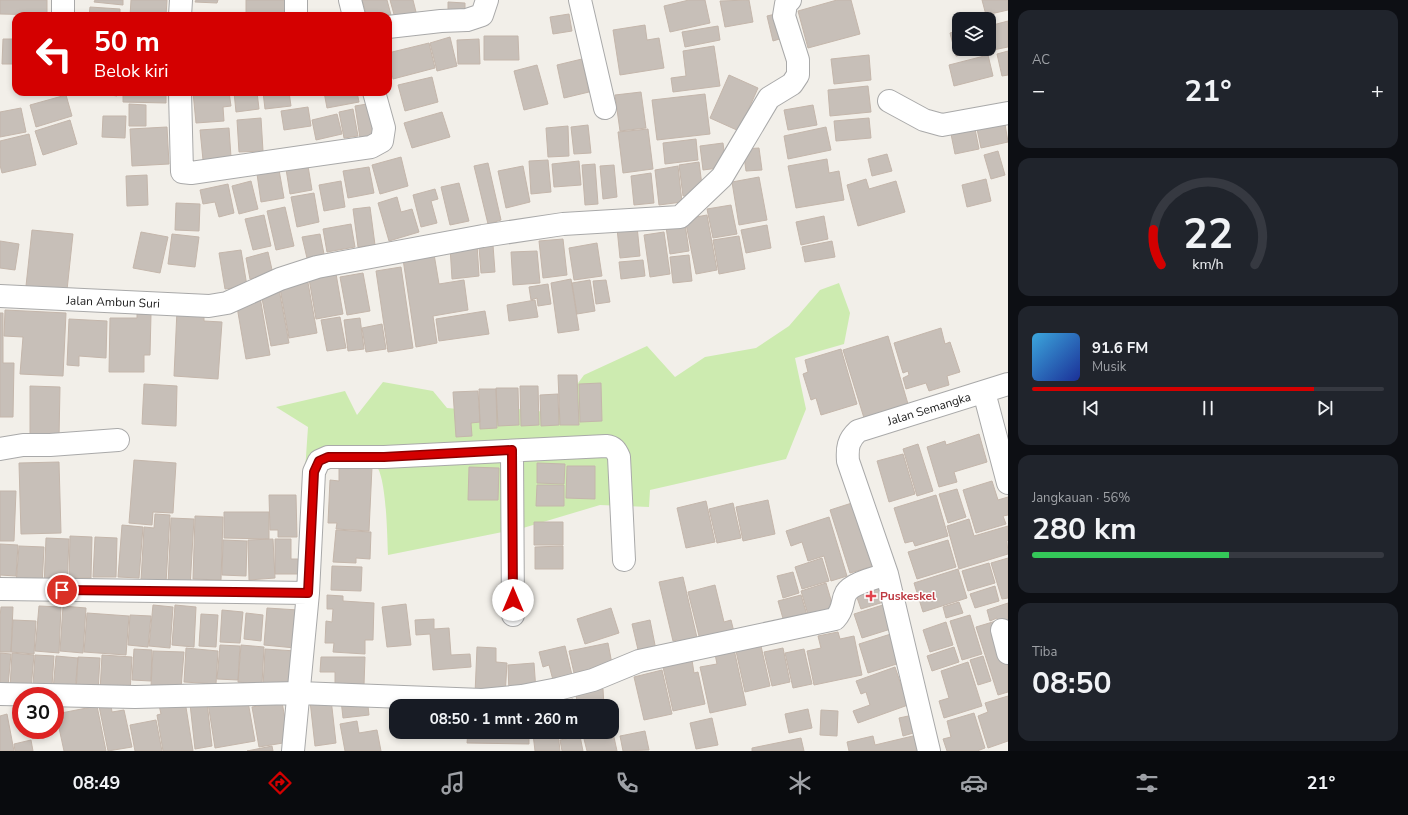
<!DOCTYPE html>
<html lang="id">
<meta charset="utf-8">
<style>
:root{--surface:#171b24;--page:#20242c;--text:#f1f3f6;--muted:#9ea1a6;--line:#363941;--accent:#d40000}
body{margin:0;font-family:"Nunito Sans",sans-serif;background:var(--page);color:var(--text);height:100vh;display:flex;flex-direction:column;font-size:15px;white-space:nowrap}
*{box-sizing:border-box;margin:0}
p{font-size:13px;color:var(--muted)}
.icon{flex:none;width:22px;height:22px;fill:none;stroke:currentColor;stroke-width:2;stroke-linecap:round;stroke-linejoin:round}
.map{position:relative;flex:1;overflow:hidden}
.drawer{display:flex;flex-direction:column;gap:10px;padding:10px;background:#0d0f14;width:400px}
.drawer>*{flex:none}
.hud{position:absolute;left:12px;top:12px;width:380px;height:84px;border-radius:12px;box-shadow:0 2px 6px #0003;background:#d40000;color:#fff;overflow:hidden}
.controls{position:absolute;left:952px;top:12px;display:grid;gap:8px}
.controls a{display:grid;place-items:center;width:44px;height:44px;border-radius:8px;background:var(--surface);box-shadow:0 2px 6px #0003;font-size:20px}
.speed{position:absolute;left:12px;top:687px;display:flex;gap:8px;font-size:20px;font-weight:700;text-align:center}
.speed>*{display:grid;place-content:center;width:52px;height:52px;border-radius:50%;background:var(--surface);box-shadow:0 2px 6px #0003;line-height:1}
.speed .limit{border:6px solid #d22;background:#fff;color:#111}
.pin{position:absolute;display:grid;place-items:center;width:34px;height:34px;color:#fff;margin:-17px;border:2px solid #fff;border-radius:50%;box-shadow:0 1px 4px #0007}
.me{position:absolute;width:44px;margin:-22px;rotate:0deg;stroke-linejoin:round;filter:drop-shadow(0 0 3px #0008)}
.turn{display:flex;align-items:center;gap:14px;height:84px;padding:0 16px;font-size:18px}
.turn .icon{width:52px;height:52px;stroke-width:2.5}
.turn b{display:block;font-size:28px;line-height:34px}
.big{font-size:30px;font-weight:700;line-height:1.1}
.drawer .card{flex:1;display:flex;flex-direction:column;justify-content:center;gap:6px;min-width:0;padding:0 14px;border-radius:12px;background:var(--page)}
.drawer .dial{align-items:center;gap:0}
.dial svg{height:104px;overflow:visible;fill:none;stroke:var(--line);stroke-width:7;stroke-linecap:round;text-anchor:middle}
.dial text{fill:var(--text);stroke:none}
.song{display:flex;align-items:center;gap:12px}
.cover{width:48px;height:48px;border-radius:6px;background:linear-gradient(135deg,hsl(200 70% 55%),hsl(230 70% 35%))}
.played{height:4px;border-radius:2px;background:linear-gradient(90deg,var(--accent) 80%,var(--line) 80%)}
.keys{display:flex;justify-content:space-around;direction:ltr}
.heat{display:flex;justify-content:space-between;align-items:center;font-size:22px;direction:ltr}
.charge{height:6px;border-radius:3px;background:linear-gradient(90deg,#34c759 56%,var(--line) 0)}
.trip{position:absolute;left:389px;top:699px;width:230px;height:40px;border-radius:12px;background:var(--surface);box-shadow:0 2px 6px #0003;font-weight:700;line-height:40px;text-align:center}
.menu{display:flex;height:64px;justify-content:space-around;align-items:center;background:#090b0e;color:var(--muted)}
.menu .icon{width:28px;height:28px}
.menu .on{color:var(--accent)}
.menu b{font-size:18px;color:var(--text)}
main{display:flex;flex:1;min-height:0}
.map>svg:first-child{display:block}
</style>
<main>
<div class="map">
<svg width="1008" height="751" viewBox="0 0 1008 751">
<rect width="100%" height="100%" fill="#f2efe9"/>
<path fill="#cdebb0" d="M839,283L850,313L844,344L795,358L806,409L786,459L650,490L649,507L600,505L523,528L388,555C387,537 387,472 374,463L305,471L308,427L276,407L345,391L357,415L383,382L433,391L447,408L481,411L518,409L556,413L584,375L647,346L675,377L705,357L756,348L789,326L820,290Z"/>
<path fill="#c7bfb8" stroke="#c4b6ab" d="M0,0H47V15L0,14Z
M95,0H123V5L94,2Z
M131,0H167L166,16H130Z
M196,0H218L217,3L195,2Z
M246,0H286L287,16H246Z
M362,0H387L391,15L367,16Z
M390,0H413L416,12L395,18Z
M689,0H705L710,23L670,32L664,6Z
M749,0L753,22L725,27L720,1Z
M837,0H851L860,34L808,48L798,11Z
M982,0H1008V10L986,15Z
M448,2L465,3V17H448Z
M90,7L120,9V16H89Z
M780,13L786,37L773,41L767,16Z
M569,14L572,31L553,34L550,17Z
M1008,21V47L993,50L989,34V26Z
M645,25L647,40L659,38L664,68L620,75L613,30Z
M718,26L720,40L685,47L682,32Z
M959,30V49L981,50L956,56L950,33Z
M484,36H518L519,60H484Z
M450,37L457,66L437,71L430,43Z
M3,39H16V64H2Z
M479,39L480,64H458L457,40Z
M429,43L435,68L393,79L388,53Z
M714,46L720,86L673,92L671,78L686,76L683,51Z
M1008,51V75L1002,76L997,54Z
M869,55L871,80L834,84L831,59Z
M988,55L993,76L954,86L949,65Z
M582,59L589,92L564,98L557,65Z
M537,65L548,104L524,110L514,71Z
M729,75L758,88L739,131L710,118Z
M432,77L438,102L405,111L398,85Z
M868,86L871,112L830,116L828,90Z
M93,92H118L117,96Z
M123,92H166V103L123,102Z
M193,92H229L231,106L223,107L224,121L196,123Z
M234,92H257L259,109L236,112Z
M263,92H289L291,106L265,109Z
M324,92H357L359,102L327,108Z
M641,92L646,128L620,131L615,95Z
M705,94L710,134L657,140L652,100Z
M66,95L72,116L36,127L30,105Z
M373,103L378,135L360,138L355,106Z
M129,104L146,105V126H129Z
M813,105L817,125L788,130L784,110Z
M308,107L311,126L284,130L281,111Z
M21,108L26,132L0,137V112Z
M353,109L358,136L344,138L339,112Z
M442,112L450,137L412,148L404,123Z
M337,114L342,134L316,140L312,120Z
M103,116H126L125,138L102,137Z
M261,118L263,151L239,152L237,120Z
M869,118L871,138L836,141L834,121Z
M1004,118L1008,142L981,148L976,124Z
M70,120L77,144L43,155L35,131Z
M974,124L979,149L955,154L950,129Z
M588,125L591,153L574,154L571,127Z
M568,126L569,156L548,157L546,128Z
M167,127L169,164L132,166L130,129Z
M826,127L831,150L788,159L784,136Z
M229,128L231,157L203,160L200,130Z
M648,129L653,169L623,173L618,132Z
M29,134L36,165L2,173L0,165V141Z
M696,139L698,160L665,164L663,143Z
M723,143L726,167L703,170L700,146Z
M759,148L762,170L746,171L743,149Z
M998,151L1005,175L991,179L984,155Z
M887,154L892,171L872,176L868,159Z
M401,157L408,186L380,194L372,165Z
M827,159L829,173L839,171L844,200L796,208L788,166Z
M548,160L551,192L531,194L529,161Z
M579,161L581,185L554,187L552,164Z
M699,162L703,193L683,196L679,165Z
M488,163L501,220L488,224L474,166Z
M595,164L598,204L585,205L582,165Z
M614,165L617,197L603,199L600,166Z
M308,166L312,190L290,194L286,169Z
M523,166L530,202L506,208L498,171Z
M678,166L682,202L659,205L655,170Z
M369,167L374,193L348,198L343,171Z
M279,170L284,198L261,202L257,174Z
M651,173L654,203L634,205L631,176Z
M147,175L148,205L127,206L126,176Z
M759,177L767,220L739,225L732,182Z
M866,179L869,189L896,181L905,212L858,226L847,185Z
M986,179L991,201L967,207L962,185Z
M251,181L258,209L239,214L232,186Z
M341,181L345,207L324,211L319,185Z
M459,183L469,221L450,225L441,187Z
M228,184L234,213L219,217L215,202L203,204L200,190Z
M435,189L438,199L431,201L437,223L421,227L413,195Z
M314,193L319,222L297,227L291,197Z
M397,197L401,212L412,209L419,232L389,241L378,203Z
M176,203L200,204L199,231L175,230Z
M731,205L737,234L713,238L707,209Z
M285,207L294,246L276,250L267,211Z
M370,207L375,245L358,247L353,209Z
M264,215L271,246L253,250L245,219Z
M707,215L717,270L696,274L685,219Z
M824,216L828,239L801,245L796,222Z
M351,224L355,247L327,252L323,229Z
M685,224L689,251L670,254L666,227Z
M767,225L771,248L746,253L741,230Z
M637,226L640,256L620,258L617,228Z
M32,230L73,234L67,290L26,286Z
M141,232L168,237L160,273L133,268Z
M664,232L670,274L650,277L644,235Z
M172,234L199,237L195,267L168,264Z
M320,234L324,254L307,258L302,237Z
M739,236L745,269L719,274L713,240Z
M563,239L567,275L543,278L539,241Z
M0,241L19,244L15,270L0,268Z
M832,241L835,257L805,262L802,247Z
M597,243L602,276L574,280L569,248Z
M477,244L479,276L452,279L450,247Z
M493,245L495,272L481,273L479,247Z
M241,250L247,286L225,289L219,253Z
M537,251L540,283L513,285L511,252Z
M268,252L273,274L250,279L246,258Z
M434,254L439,284L464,280L468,310L433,316L437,343L416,347L403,259Z
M689,255L692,281L673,283L670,257Z
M643,260L645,276L621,279L619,262Z
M401,267L413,348L388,352L376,271Z
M335,268L343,314L316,319L308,273Z
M363,273L370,311L347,315L340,277Z
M307,277L317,333L289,338L279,283Z
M571,279L579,330L558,333L551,283Z
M590,280L595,311L577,314L572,283Z
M606,280L610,302L596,304L593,281Z
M548,284L551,304L538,306L537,298L531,300L529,287Z
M279,289L289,343L271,346L261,293Z
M260,297L270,355L246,359L236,301Z
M535,300L538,317L509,321L507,305Z
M5,310L66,313L63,376L20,374L23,337L4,336Z
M177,310L204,312V321L222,322L218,379L174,376Z
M485,311L489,334L439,341L436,319Z
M0,313H3V363H14L13,417H0Z
M137,314H151L150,355H144V372H109L110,318H137Z
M340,317L346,348L327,351L321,320Z
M360,318L364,349L348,351L344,320Z
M69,319L107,321L106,358L79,356V366L67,365Z
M382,324L386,349L366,352L362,328Z
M941,328L945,344L950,342L960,372L947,376L949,385L929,391L926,383L906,389L903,378L909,375L908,371L903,373L894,343Z
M888,336L908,404L864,418L843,350Z
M841,349L857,404L821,415L816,398L811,400L803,374L808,372L805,360Z
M558,375H577L579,425H560Z
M601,383L602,421L580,422L579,384Z
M144,384L177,386L176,426L142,424Z
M30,386L60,387L59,438L30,437Z
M520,386H538L539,425L521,426Z
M496,388H518L519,425L498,426Z
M479,389H496L497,428L480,429Z
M478,391L480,422L471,423L472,436L456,437L453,392Z
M558,394L559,425L541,426L540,395Z
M979,434L987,462L954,472L957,482L939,487L927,447L945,441L946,445Z
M918,444L933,491L917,496L903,449Z
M903,454L915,494L889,502L877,461Z
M134,460L176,463L173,513L153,512L152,525L129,523Z
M59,462L61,533L21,534L19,463Z
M537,463L565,464L564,484L537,483Z
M339,465L372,467L369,531L336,529L337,523H328L330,480L339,481Z
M567,466H595V499L566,498Z
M469,467L499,468L498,500H468Z
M992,481L998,500L1008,497V515L1003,516L1006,524L976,533L963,490Z
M537,485H564V506H536Z
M957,489L966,517L948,523L939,494Z
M0,491H16L14,541H0Z
M269,495H296L297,537H278V530H270Z
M936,495L948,536L915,546L913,541L905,543L894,508Z
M768,500L775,534L743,541L736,507Z
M706,501L715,542L686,548L677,508Z
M855,502L874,566L850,573L830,510Z
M733,503L741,538L717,543L709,509Z
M224,512H269V539L224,538Z
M155,514L170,515L166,583L141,581L144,527L154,528Z
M195,516L223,517L221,580L193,579Z
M829,517L847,576L831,581L824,556L808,561L802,542L791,546L786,531Z
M171,518L194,519L190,587L168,585Z
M969,519L974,536L1008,526V540L1007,541L1008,554L959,569L947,526Z
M534,522H563V545H534Z
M122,525L143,527L139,578L118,577Z
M336,530L371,532L370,559L356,558V563L333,562Z
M70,536L92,537L91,578H69Z
M95,537L117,538L116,577H93Z
M46,538L69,539L67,588L44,587Z
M273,539L275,578L249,580L248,540Z
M275,539H291V559H298V574H275Z
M223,540L247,541L246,576L222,575Z
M948,540L956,567L917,579L908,552Z
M0,544L18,545L16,576L0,575V579Z
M19,546L44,547L42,586L16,584Z
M563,546V569H535V547Z
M822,558L829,581L802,589L795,567Z
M1008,558V598L1002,599L991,563Z
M989,563L995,583L968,591L962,571Z
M332,566L362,567L361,591L331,590Z
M958,569L967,598L923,612L914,583Z
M793,572L799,593L783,598L777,576Z
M683,577L698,642L679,646L677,640L673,641L659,582Z
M826,583L834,610L809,618L801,591Z
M882,583L887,601L861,609L855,592Z
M715,585L724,622L731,620L734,632L700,640L688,592Z
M995,586L999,601L975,608L970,594Z
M327,595L343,596V601L374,603L373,640H365V654L333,652L334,643H325L326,621L332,622L333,609H327Z
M801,595L807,615L784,622L778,601Z
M959,602L963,613L946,618L943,607Z
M1008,603V625L1000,627L997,618L990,621L987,610Z
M406,604L411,645L387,647L382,607Z
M886,604L894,628L862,638L854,614Z
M153,605L173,607L170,648L149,646Z
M175,605L196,607L194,647L172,645Z
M39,606L61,607L59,653L35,651Z
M63,606L86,608L83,653L60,651Z
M1,607H13L11,652H0V617Z
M267,608L298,610L295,648L264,645Z
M611,608L619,633L585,644L577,619Z
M222,610L243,612L240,643L220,642Z
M87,613L129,616L126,655L84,652Z
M246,613L263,615L261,641L244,639Z
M201,614L218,615L216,647L199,646Z
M130,615L151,616L148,647L128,645Z
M970,615L982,654L962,660L950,621Z
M434,619V629L449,628L451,655L470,654L471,667L433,670L430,634L416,635L415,620Z
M13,620L36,621L34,654L11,652Z
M650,620L656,650L639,654L632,624Z
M996,621L1008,658V692L998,695L976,627Z
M946,622L953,645L930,652L923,630Z
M838,632L840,639L854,636L862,675L814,685L807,651L821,648L818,636Z
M894,633L903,662L868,673L859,644Z
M608,643L612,664L574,673L569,651Z
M220,645L240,646L238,680L217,679Z
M241,645L264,647L262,684L238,682Z
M565,646L572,675L553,680L549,665L543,667L539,652Z
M761,646L770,686L745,692L736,651Z
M477,647L496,648V662L507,663L505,696L475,694Z
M954,647L959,662L932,671L927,656Z
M186,648L218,651L216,684L184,682Z
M783,648L790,682L772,686L764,652Z
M134,649L152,650L151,681L132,680Z
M265,649L296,651L293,689L263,687Z
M734,649L746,705L710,713L700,667L717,664L715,654Z
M804,649L812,684L793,688L785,653Z
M153,651L184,652L181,688L151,686Z
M0,653L11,654L8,686L0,685Z
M12,653L34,655L31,689L10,688Z
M35,655L54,656L52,686L33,685Z
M102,655L132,657L130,693L100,691Z
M56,656L78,658L75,691L53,690Z
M983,656L991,681L978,685L970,660Z
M78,657L100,658L98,692L76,691Z
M321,657H365L364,685H335V672H320Z
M692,660L694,673L698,672L705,704L673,711L663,667Z
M968,662L982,706L944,718L939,701L949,698L941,671Z
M534,663L536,691L509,692L508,665Z
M895,667L908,705L858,723L853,711L870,705L866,692L861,694L856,681Z
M662,670L672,714L644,720L634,677Z
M603,689L604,706H577L576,691Z
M247,696L255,741L215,748L208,703Z
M1008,696V741L988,748L978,716L988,712L985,703Z
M367,697L369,715L343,718L341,700Z
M110,699L112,712L124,710L132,747L108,751L98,701Z
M331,699L336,743L315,746L310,701Z
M573,699V706H543L542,702Z
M185,701L193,751H163L157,715L161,714L159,705Z
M207,702L212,746L195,749L190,704Z
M282,702L289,742L259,747L252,707Z
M97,706L106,751H64L56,714Z
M808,709L812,728L789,733L785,714Z
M821,710L838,711L837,736L820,735Z
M974,713L985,748L977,751H947L943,739L951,737L947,721Z
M7,714L14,751H0V716Z
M913,715L917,732L903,736L899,718Z
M712,718L718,745L696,749L690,723Z
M156,720L162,751H135L130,725Z
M357,721L359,733L377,730L381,751H345L340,724Z
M612,728L617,751H587L583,735L595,732H612Z
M645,731L649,750L623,751L620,736Z
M468,732H529V744L467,743Z
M558,732L560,751H535L533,734Z
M917,735L920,751H849L847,742L873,736L875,745Z
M580,736L583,751H562L560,740Z
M801,738L804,751H752V748Z
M31,740L33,751H15L14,744Z
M272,746L273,751H247Z"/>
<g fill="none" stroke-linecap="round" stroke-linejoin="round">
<g stroke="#a9a9a9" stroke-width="24">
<path id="minor" d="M296,0V16
M350,0L354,16
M580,0L605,108
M63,16V0
M180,16L181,0
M388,27L441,21L467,20L482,15L487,0
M180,92L182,172L191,173L371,147L382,141L384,128L374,92
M889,101L924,120L942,125L1008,113
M0,296L209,306L227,303L280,279L317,267L483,236L563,224L680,217L722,177L769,98L792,84L798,75V60L784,16L786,4L790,0
M984,392L1008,483
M0,449L23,445H50L118,440
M512,451L513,615
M0,589L308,593
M1002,630L1008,653
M0,694L135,697L299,693L482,700L522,696L558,689L593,680L639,661L835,619C845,608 841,602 846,593C852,583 876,578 887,574
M293,751L308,593L314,472L319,461L328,457H384L606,446C614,447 616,450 619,457L624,560
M929,751L887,574L848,461C847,448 848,440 858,431L1008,384"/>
</g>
<use href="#minor" stroke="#fff" stroke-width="22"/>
</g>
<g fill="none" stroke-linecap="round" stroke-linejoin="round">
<g stroke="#8a0000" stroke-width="10">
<path id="route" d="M62,590L308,593L314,472L319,461L328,457H384L512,450L513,600"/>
</g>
<use href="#route" stroke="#d40000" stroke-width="7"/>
</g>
<path fill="#e0444e" stroke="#fff" stroke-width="1.5" d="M869 590h4v4h4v4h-4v4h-4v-4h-4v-4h4z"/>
<g text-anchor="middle" stroke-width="3" stroke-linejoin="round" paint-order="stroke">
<g font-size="12" fill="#222" stroke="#fff">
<text transform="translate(113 302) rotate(2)" y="4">Jalan Ambun Suri</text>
<text transform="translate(929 409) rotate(-17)" y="4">Jalan Semangka</text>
</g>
<g font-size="12" font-weight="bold" fill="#be3a42" stroke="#fff" text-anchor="start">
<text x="880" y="600">Puskeskel</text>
</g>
</g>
</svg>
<div class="controls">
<a><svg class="icon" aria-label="layers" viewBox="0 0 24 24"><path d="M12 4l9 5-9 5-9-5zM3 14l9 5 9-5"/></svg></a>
</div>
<div class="speed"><div class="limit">30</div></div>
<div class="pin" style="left:62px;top:590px;background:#d93025"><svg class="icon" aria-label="arrive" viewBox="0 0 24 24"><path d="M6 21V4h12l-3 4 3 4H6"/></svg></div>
<svg class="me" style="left:513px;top:600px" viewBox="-20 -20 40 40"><circle r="19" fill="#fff"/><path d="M0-13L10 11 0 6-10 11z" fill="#d40000"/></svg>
<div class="trip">08:50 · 1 mnt · 260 m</div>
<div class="hud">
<div class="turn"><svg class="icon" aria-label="left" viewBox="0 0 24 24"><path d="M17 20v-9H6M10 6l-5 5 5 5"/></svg><div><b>50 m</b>Belok kiri</div></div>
</div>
</div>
<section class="drawer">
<div class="card"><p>AC</p>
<div class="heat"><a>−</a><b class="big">21°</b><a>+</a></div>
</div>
<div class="card dial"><svg viewBox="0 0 100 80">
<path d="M14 69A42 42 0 1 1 86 69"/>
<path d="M14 69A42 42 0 0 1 8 42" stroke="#d40000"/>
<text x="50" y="56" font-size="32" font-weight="700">22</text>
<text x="50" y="72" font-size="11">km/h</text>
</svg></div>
<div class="card">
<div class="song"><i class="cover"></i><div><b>91.6 FM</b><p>Musik</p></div></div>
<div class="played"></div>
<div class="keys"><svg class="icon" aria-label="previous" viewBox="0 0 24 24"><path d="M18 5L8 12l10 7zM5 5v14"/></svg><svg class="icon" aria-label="pause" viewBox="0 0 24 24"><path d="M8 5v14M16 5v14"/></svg><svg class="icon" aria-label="next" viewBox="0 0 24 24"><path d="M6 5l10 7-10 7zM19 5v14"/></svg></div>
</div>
<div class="card"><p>Jangkauan · 56%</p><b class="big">280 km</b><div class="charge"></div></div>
<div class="card"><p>Tiba</p><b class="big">08:50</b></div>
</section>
</main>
<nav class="menu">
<b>08:49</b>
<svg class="icon on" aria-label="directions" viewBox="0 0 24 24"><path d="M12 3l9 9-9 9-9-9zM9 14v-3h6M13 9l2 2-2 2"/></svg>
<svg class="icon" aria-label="music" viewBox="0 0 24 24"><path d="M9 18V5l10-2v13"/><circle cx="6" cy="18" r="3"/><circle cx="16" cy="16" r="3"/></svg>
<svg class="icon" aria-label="phone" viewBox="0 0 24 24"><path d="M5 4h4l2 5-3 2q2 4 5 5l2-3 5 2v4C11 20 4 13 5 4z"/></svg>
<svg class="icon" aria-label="climate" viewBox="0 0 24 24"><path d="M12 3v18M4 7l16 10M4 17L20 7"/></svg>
<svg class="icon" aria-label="car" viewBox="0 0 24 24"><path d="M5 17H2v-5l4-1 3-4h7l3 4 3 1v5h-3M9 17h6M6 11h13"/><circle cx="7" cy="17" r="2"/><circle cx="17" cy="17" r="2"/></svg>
<svg class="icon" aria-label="filters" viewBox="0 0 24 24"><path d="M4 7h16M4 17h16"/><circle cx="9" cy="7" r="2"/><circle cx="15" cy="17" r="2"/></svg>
<b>21°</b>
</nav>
